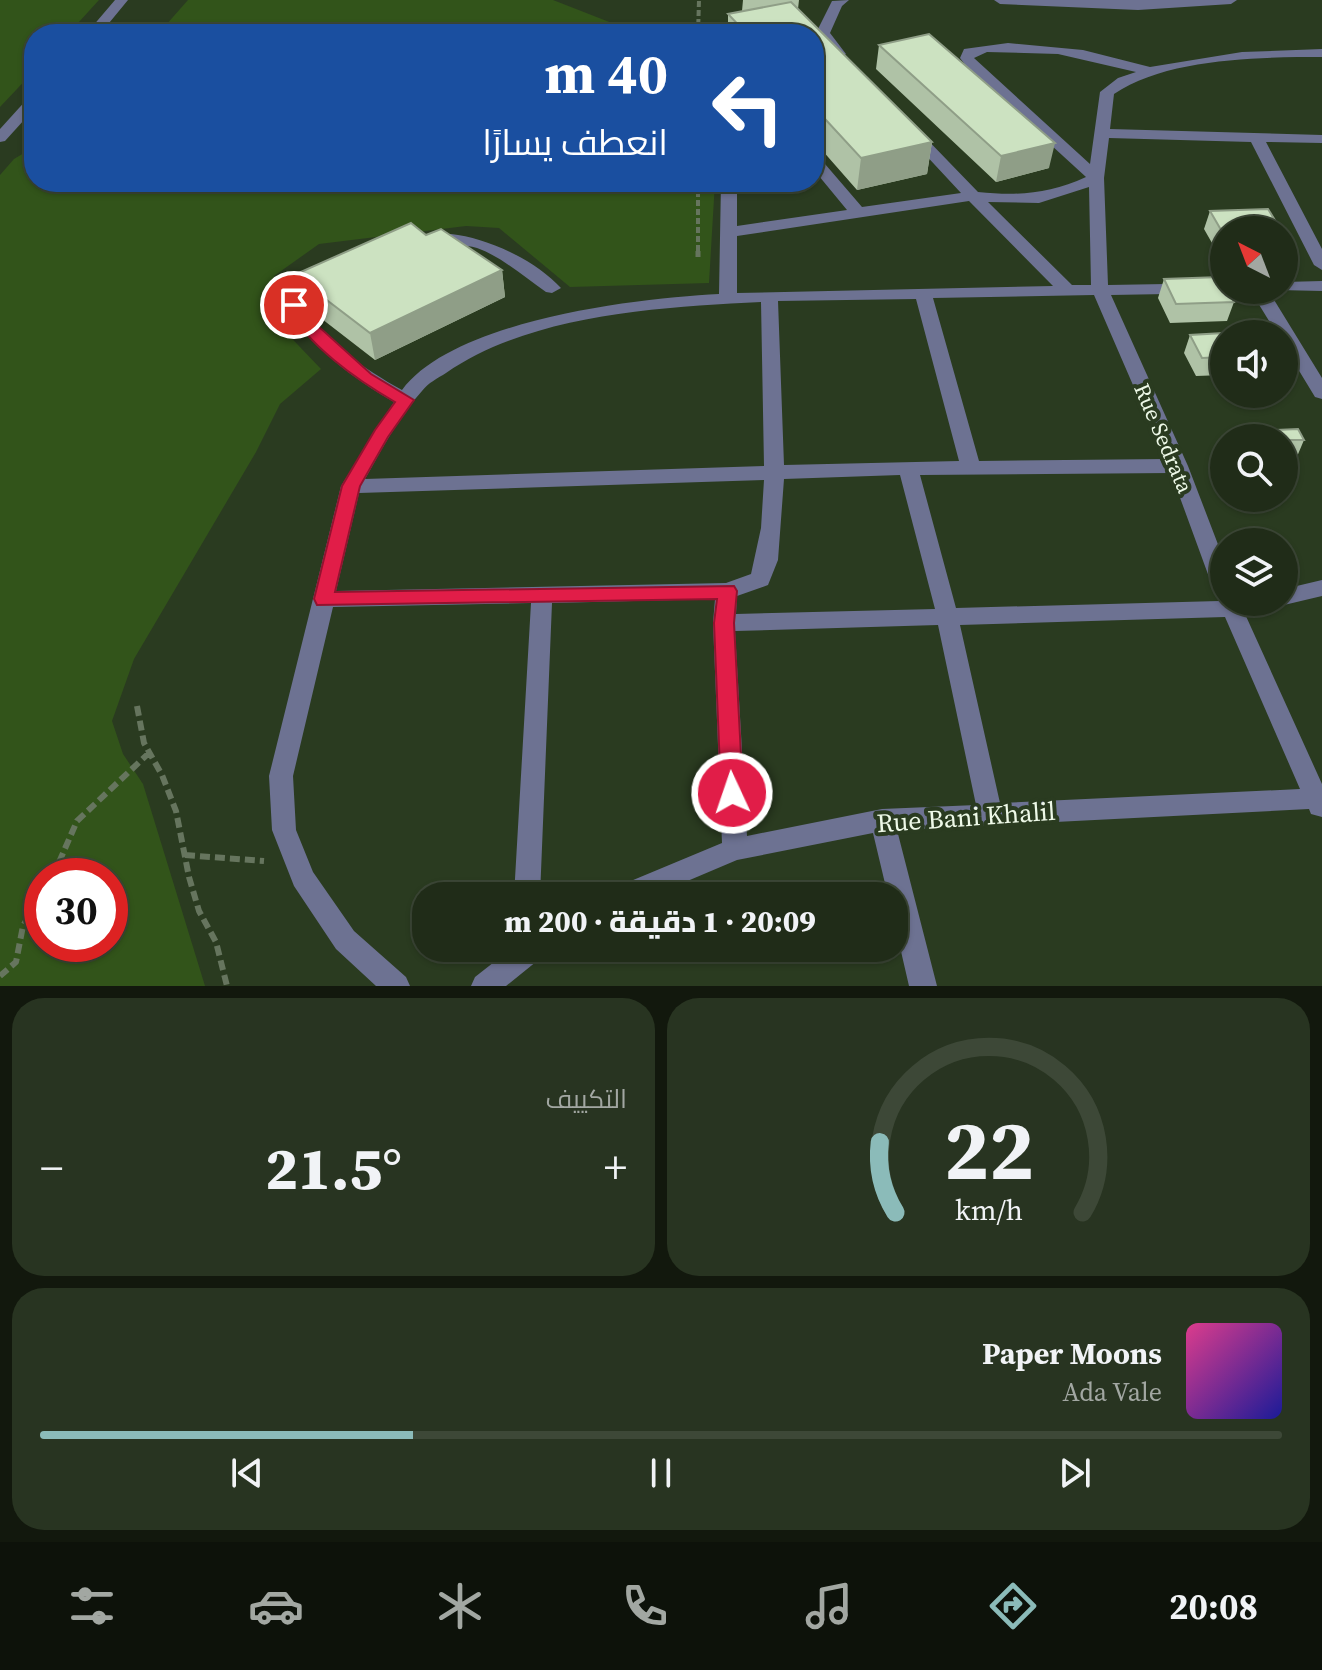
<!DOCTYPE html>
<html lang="ar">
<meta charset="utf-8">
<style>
:root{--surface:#202c18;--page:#283421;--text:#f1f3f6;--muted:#a2a7a2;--line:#3d4837;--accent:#8bbbb9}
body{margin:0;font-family:"Source Serif 4",Cairo,serif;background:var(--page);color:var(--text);direction:rtl;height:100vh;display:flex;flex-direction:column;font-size:30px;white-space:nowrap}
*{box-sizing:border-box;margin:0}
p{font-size:26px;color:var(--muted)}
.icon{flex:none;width:44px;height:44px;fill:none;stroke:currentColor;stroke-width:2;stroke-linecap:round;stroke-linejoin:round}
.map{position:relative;height:986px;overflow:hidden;direction:ltr}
.side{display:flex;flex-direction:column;gap:12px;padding:12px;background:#12180d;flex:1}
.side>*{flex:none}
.guide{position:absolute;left:24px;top:24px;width:800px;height:168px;border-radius:32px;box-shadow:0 2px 6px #0004,0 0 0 2px var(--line);direction:rtl;background:#1a4fa0;color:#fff;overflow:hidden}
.needle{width:52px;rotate:318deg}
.buttons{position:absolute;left:1210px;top:216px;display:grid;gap:16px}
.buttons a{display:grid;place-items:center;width:88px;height:88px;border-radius:50%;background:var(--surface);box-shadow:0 2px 6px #0004,0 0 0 2px var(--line);font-size:40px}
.speed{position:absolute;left:24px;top:858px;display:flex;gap:16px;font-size:40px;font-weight:700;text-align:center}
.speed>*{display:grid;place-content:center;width:104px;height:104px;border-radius:50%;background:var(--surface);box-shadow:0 2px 6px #0004,0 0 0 2px var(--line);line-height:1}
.speed .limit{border:12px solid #d22;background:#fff;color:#111}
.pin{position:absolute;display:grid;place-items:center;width:68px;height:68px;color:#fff;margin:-34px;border:4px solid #fff;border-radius:50%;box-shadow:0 2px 8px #0007}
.me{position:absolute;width:88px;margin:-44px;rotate:357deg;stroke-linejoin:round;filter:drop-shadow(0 0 6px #0008)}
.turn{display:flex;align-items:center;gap:28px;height:168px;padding:0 24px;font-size:36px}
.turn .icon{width:104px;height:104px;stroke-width:2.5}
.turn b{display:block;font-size:56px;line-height:68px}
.big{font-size:60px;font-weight:800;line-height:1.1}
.side .tile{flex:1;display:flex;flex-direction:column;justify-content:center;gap:12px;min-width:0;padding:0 28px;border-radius:32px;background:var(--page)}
.side .dial{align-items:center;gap:0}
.dial svg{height:208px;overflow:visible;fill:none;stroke:var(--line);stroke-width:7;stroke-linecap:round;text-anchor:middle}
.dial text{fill:var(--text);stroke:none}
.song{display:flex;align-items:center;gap:24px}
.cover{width:96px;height:96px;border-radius:12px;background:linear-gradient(135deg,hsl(330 70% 55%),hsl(240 70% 35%))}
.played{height:8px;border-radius:4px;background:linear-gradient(90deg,var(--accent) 30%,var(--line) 30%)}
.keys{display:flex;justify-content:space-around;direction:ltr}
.heat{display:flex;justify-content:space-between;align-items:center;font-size:44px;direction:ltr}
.side .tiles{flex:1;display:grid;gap:12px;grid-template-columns:1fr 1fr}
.tile:last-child{grid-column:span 2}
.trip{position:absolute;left:412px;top:882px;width:496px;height:80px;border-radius:32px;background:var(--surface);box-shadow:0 2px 6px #0004,0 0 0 2px var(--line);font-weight:800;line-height:80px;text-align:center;direction:rtl}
.tab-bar{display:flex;height:128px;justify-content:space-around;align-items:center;background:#0d120a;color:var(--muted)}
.tab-bar .icon{width:56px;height:56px}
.tab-bar .selected{color:var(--accent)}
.tab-bar b{font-size:36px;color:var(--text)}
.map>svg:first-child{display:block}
</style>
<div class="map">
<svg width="1322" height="986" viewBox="0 0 1322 986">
<rect width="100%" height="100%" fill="#2a3b20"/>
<path fill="#32541a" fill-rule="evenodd" d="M0,0H99L68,34H34V71L0,107Z
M188,0H553L640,34H158Z
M34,147V182H715L709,283L570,287L499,228L466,226L319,244L274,276L277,323L321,369L280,404L256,452L134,659L112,721L123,754L143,784L205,986H0V175L14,159ZM42,876H110V944H42Z"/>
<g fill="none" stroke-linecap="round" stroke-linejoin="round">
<path stroke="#66755e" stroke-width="4" stroke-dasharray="6 3" stroke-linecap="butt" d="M698,34L699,0
M698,182V253"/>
<path stroke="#66755e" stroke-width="5" stroke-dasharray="7 4" stroke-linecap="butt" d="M698,251V257"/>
<path stroke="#66755e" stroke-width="6" stroke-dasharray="10 5" stroke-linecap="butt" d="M137,706L144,743L162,775L176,811L189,877L199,911L216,942L227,986
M185,855L264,861
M53,876L77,821L150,752
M0,976L16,962L23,926L42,893"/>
<path fill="#6d7292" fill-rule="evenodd" d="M115,0H128L100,34H86Z
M849,0L842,6L830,33L846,54L839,58L834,57L816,33L832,1Z
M994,0H1237L1231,4L1138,10L1000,4Z
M1008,43L1083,50L1150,67L1242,52L1322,49V57C1259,57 1167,58 1114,94L1110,129L1322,135V143L1266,142L1322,249V270L1314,265L1251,142L1109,138L1104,178L1108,285L1224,283V290H1231L1224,293L1111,295L1188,466L1224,560V602H1275L1272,608L1245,614L1322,784V817L1311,814L1309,809L897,830L937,986H909L894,921V896H888L873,833L737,860L652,896H610L614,888L722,843L713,623L715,599L552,603L540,896H514L531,603L333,607L293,776L296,830L313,872L354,931L406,977L410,986H376L336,949L294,886L272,830L269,776L341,486L394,402C351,377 312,348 285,305L296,284L311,271H323L325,275L309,291L303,305C327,343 364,369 402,390C454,320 637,298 719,294L721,182H737V226L847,210L814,170V155L819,157L862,207L961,193L908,136L906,133L913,129L918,130L978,192C1018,196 1049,194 1086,177L970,71L960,58L964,49ZM987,52L1058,54L1136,72L1118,78L1100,92L1090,164L974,58ZM1089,187L1091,285H1072L988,202L1039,203ZM969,201L1053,286L737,293V236ZM1094,295L1165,459L979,461L933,298ZM916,299L959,461L784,465L778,301ZM761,302L764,466L365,479C382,449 399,416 422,391C428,383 438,378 446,373C531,314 661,307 761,302ZM1171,473L1213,588L1216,594L1223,596L1219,601L956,608L920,475ZM900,475L935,609L736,614L737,596L768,585L778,560L784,479ZM764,480L761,528L751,574L726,583L336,591L359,493ZM1225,617L1300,789L1000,803L960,625ZM938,625L976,805L882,809L747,836L735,631Z
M34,96V109L5,141L0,142V129L29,97Z
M451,234C488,238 535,260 561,288L552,293L546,292C524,277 502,257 477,248C461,242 434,250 423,240L431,235Z
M1322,281V291L1278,290H1284V282Z
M1250,290H1268L1322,378V399L1315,397L1284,346V334H1277Z
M1322,580V596L1284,605L1276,602H1284V589Z
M512,948H546L542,957L506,986H471L475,977Z"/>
</g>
<path fill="#afc2a6" d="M743,0H799L798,9L932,142L927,174L857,190L814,141V34H728V14L742,11Z
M879,45L1049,168L996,182L876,69Z
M1210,211L1224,230V256L1220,257L1204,229Z
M426,235L502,270L505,297L375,360L300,302L294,275Z
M1164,279L1234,302L1227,321L1170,323L1158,298Z
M1224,334V375L1196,376L1184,353L1190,335Z
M1235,432L1304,440L1296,459H1290L1284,474V438H1232Z"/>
<path fill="#8f9e87" d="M932,142L927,174L857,190L861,158Z
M1055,143L1049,168L996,182L1001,156Z
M502,270L505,297L375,360L370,333Z"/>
<path fill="#cce2c1" stroke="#8f9e87" stroke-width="2" d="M791,2L932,142L861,158L814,107V34H747L728,14Z
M929,34L1055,143L1001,156L879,45Z
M1268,209L1281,230H1224V235L1210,211Z
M411,223L426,235L441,229L502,270L370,333L294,275Z
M1221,277L1224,283V290H1228L1234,302L1176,304L1164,279Z
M1241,332L1242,334H1224V357L1202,358L1190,335Z
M1298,429L1304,440H1285L1292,455H1284V438H1238L1235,432Z"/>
<path fill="#e11d48" stroke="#92132f" stroke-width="2" d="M294,300L300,302L308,317L371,374L414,400L388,437L360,486L335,592L734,586L737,591L734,623L743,793L740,799L732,802L725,799L721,793L714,623L717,599L317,605L314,599L342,486L375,430L395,402C357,380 307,345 286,305Z"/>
<g text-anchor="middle" stroke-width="8" stroke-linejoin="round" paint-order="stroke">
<g font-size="22" fill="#eef9e8" stroke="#2a3b20">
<text transform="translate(1164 438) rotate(67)" y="8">Rue Sedrata</text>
</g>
<g font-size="26" fill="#eef9e8" stroke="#2a3b20">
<text transform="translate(966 817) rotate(-4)" y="9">Rue Bani Khalil</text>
</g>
</g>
</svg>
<div class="buttons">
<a><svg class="needle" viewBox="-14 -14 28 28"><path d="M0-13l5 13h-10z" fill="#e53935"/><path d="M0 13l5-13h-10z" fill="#a2a7a2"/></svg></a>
<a><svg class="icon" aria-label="sound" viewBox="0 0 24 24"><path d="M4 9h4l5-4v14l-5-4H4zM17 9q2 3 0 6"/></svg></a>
<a><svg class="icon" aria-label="search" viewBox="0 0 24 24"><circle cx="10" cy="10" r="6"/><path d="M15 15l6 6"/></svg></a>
<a><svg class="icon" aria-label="layers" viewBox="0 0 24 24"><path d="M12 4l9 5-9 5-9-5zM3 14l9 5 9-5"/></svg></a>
</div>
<div class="speed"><div class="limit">30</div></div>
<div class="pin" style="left:294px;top:305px;background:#d93025"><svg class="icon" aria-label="arrive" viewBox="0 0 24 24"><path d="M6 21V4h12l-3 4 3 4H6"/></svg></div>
<svg class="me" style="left:732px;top:793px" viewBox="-20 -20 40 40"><circle r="17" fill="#e11d48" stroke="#fff" stroke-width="3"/><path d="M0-11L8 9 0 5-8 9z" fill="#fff"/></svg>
<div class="trip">20:09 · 1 دقيقة · 200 m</div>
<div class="guide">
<div class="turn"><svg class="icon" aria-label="left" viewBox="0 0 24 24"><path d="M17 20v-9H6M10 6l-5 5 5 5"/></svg><div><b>40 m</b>انعطف يسارًا</div></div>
</div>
</div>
<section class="side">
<div class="tiles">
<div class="tile dial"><svg viewBox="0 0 100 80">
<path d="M14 69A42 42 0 1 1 86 69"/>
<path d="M14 69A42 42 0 0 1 8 42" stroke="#8bbbb9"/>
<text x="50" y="56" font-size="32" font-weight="700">22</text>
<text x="50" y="72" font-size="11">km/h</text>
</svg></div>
<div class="tile"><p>التكييف</p>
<div class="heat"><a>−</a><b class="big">21.5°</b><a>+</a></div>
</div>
<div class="tile">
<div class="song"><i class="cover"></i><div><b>Paper Moons</b><p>Ada Vale</p></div></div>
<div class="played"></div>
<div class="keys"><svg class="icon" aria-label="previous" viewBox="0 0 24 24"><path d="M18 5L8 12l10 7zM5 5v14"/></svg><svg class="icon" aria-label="pause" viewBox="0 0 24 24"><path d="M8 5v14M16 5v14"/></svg><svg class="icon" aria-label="next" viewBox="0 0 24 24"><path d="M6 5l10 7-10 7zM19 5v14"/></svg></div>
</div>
</div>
</section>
<nav class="tab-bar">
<b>20:08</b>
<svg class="icon selected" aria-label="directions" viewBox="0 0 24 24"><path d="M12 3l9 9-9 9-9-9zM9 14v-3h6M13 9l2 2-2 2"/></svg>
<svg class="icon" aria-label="music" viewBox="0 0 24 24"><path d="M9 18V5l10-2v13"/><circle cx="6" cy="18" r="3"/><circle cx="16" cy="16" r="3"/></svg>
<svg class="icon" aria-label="phone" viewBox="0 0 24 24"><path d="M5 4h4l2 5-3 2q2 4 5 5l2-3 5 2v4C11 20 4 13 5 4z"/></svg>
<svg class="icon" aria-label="climate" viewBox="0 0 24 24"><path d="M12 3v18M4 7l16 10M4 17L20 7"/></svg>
<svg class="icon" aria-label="car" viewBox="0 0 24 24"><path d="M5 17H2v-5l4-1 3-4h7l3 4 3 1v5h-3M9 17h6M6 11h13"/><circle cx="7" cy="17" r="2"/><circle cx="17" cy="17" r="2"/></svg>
<svg class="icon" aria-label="filters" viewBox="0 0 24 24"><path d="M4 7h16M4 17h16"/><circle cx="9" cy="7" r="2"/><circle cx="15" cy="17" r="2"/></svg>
</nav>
